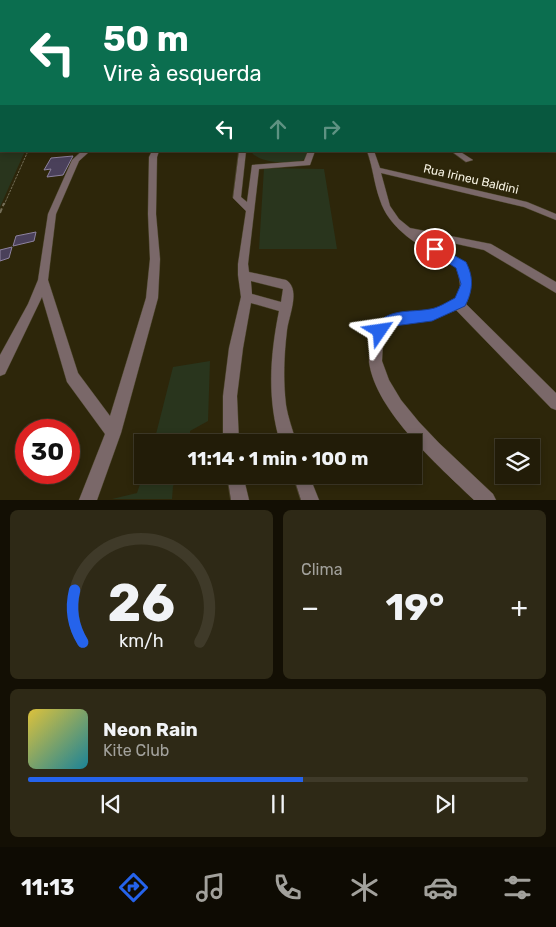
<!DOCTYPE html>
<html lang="pt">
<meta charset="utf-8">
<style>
:root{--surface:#221c08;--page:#2e2916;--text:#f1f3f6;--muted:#a2a19c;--line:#3f3a29;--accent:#2563eb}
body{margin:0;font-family:Rubik,sans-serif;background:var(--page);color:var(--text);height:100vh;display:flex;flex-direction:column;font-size:19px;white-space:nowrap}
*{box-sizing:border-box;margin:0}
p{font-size:16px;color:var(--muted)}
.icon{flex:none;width:28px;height:28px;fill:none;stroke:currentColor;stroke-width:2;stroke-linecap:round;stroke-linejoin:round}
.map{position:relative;height:500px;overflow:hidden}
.drawer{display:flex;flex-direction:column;gap:10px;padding:10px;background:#130f04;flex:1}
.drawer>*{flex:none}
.hud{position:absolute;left:0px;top:0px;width:556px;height:152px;box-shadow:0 2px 8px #0003,0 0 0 1px var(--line);background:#0b6e4f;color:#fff;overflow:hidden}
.controls{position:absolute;left:495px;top:439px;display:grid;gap:10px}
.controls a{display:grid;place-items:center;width:45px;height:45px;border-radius:0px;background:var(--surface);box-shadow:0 2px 8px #0003,0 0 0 1px var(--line);font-size:25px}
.speed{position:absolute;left:15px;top:419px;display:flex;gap:10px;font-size:25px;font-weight:700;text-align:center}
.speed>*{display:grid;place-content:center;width:65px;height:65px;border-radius:50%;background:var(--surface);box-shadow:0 2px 8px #0003,0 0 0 1px var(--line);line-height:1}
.speed .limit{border:8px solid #d22;background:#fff;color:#111}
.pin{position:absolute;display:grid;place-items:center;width:42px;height:42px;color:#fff;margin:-21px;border:2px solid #fff;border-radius:50%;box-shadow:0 1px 5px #0007}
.me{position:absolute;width:55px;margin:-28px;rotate:58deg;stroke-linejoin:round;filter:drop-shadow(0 0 4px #0008)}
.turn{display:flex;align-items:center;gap:18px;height:105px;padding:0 20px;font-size:22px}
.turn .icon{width:65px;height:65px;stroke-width:2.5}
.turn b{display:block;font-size:35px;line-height:42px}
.lanes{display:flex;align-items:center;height:48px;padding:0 20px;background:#0003;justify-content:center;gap:25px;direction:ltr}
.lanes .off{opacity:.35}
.big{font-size:38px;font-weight:700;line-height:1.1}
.drawer .widget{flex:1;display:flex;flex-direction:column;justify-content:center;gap:8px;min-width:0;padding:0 18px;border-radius:8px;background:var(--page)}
.drawer .dial{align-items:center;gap:0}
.dial svg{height:130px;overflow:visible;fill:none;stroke:var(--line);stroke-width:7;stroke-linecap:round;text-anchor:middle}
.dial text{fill:var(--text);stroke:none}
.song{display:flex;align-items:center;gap:15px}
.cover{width:60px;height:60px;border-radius:8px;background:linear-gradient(135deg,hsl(50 70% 55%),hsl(190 70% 35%))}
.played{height:5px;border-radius:2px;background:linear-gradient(90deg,var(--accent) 55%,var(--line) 55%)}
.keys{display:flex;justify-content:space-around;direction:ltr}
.heat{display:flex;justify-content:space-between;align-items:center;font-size:28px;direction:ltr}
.drawer .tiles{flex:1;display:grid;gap:10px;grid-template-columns:1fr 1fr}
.widget:last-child{grid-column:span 2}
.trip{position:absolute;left:134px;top:434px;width:288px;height:50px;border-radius:0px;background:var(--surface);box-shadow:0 2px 8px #0003,0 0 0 1px var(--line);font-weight:700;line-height:50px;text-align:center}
.menu{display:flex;height:80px;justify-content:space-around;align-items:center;background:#0e0b03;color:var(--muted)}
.menu .icon{width:35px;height:35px}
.menu .on{color:var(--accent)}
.menu b{font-size:22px;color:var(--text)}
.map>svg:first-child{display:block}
</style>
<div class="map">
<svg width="556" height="500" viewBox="0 0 556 500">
<rect width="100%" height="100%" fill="#2d260a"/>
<path fill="#29351d" d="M0,146L1,151H25L0,207Z
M251,151H309L305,159C294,165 257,164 251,151Z
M264,168L324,169L337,249H259Z
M210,361L208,421L190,431V442H154L173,367Z
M143,475H181L173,486L172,499H112L137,493Z"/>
<path fill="#4a405a" stroke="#8d829f" d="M73,156L63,175L47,177L51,169L44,170L51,158Z
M36,232L34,241L13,246L16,236Z
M12,247L9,258L0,261V250Z"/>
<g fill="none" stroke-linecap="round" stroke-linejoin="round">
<g stroke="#494328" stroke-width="1">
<path id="minor" d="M555,66H556V68H555Z
M82,151H90L79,161L56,214L48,280L78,373L110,416L146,298L150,259L148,214L149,157L152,151H159L157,157L156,214L160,259L158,298L121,433L97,500H79L105,434L67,382L42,297L5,374L0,376V355L28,304L38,280L48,214L72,160Z
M239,151H246L241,197L247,202L252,165L304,161L308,151H315L310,165L259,169L248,264L249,272L286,280C301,289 289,315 287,330C284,355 283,380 286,405C288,418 293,430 296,442H280C267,398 270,356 279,311L251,303L243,348L237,396L239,442H223V396L229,348L241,297L238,275V264L246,211L233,198ZM251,281L283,289L281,302L252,294Z
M367,151H374L380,168L527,202L556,214V220L524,207L381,173L390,206L399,219L410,228L491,244L556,282V293L484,250L421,236L465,262C472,276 473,290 466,304L556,393V410L551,408L456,310L433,320L399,323L391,328L386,334L383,341L382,361L389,380L401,400L419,422L439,443L493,494L496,500H474C439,466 376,412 369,362C369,357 370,351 370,347C371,337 375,326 382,320C397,309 414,314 430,310C437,309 442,306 448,303C464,296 461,282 456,267C428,250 391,234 380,200C374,184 373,167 367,151Z
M451,151H459L473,160L466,162Z
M227,475H243L249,500H231Z
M293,475H309L319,500H301Z"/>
</g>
<path stroke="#736d56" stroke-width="1" stroke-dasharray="2.5 1" stroke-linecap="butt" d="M4,205L28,151"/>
<path stroke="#736d56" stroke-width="2" stroke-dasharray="5 2.5" stroke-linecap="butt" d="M0,213L4,203"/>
<use href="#minor" fill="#7a6869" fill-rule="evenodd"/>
</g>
<linearGradient id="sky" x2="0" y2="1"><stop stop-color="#191506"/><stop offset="0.46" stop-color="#46473e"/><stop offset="1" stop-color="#46473e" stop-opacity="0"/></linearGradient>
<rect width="556" height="130" fill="url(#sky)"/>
<path fill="#2563eb" stroke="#184099" d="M435,245L466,262C474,278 473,290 465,306L432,321L394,326L385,335L380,337L375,335L373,331C384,307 409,313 430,309C438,308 447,302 455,298L461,284L456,268L431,252L429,249Z"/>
<g text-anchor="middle" stroke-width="4.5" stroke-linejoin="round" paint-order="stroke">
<g font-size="12" fill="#f6f2e2" stroke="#2d260a">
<text transform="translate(471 179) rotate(13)" y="4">Rua Irineu Baldini</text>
</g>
</g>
</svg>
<div class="controls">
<a><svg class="icon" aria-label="layers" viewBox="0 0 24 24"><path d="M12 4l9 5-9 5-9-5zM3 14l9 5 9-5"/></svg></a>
</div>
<div class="speed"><div class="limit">30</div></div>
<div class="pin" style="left:435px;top:249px;background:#d93025"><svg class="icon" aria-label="arrive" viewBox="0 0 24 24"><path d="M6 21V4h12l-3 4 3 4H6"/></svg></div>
<svg class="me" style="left:380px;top:331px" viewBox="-20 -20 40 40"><path d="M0-17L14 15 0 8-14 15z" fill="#2563eb" stroke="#fff" stroke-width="4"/></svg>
<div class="trip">11:14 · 1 min · 100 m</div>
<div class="hud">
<div class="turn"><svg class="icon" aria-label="left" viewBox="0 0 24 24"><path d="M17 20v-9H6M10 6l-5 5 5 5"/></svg><div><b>50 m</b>Vire à esquerda</div></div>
<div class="lanes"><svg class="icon" aria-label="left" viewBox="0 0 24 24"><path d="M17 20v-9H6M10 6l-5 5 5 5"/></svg><svg class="icon off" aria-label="ahead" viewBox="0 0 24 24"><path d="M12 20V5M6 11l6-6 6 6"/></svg><svg class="icon off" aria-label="right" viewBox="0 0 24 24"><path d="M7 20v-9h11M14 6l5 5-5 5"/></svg></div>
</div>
</div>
<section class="drawer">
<div class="tiles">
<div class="widget dial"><svg viewBox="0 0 100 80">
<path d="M14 69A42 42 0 1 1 86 69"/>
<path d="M14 69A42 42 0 0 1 9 37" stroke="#2563eb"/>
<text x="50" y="56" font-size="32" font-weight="700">26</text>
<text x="50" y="72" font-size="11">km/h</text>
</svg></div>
<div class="widget"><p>Clima</p>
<div class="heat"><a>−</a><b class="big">19°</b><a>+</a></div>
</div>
<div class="widget">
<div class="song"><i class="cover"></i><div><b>Neon Rain</b><p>Kite Club</p></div></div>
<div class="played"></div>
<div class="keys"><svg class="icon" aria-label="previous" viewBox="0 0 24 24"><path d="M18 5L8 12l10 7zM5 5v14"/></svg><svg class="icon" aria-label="pause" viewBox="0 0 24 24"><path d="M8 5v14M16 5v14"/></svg><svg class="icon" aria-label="next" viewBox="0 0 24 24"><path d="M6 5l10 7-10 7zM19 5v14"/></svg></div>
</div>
</div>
</section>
<nav class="menu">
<b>11:13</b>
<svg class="icon on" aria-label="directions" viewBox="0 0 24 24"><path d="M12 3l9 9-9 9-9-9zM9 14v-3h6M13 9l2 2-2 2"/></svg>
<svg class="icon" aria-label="music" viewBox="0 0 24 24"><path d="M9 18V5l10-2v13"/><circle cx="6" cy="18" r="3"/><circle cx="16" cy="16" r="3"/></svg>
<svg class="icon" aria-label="phone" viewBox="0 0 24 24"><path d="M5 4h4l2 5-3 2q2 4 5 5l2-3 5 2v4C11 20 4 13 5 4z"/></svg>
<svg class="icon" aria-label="climate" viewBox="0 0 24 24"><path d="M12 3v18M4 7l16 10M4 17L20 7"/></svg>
<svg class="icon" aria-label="car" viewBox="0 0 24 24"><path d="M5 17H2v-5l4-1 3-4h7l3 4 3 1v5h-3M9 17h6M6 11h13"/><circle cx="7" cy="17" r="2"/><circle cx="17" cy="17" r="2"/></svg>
<svg class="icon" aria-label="filters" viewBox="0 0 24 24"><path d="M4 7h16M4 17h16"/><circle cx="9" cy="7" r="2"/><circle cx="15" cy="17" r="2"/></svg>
</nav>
